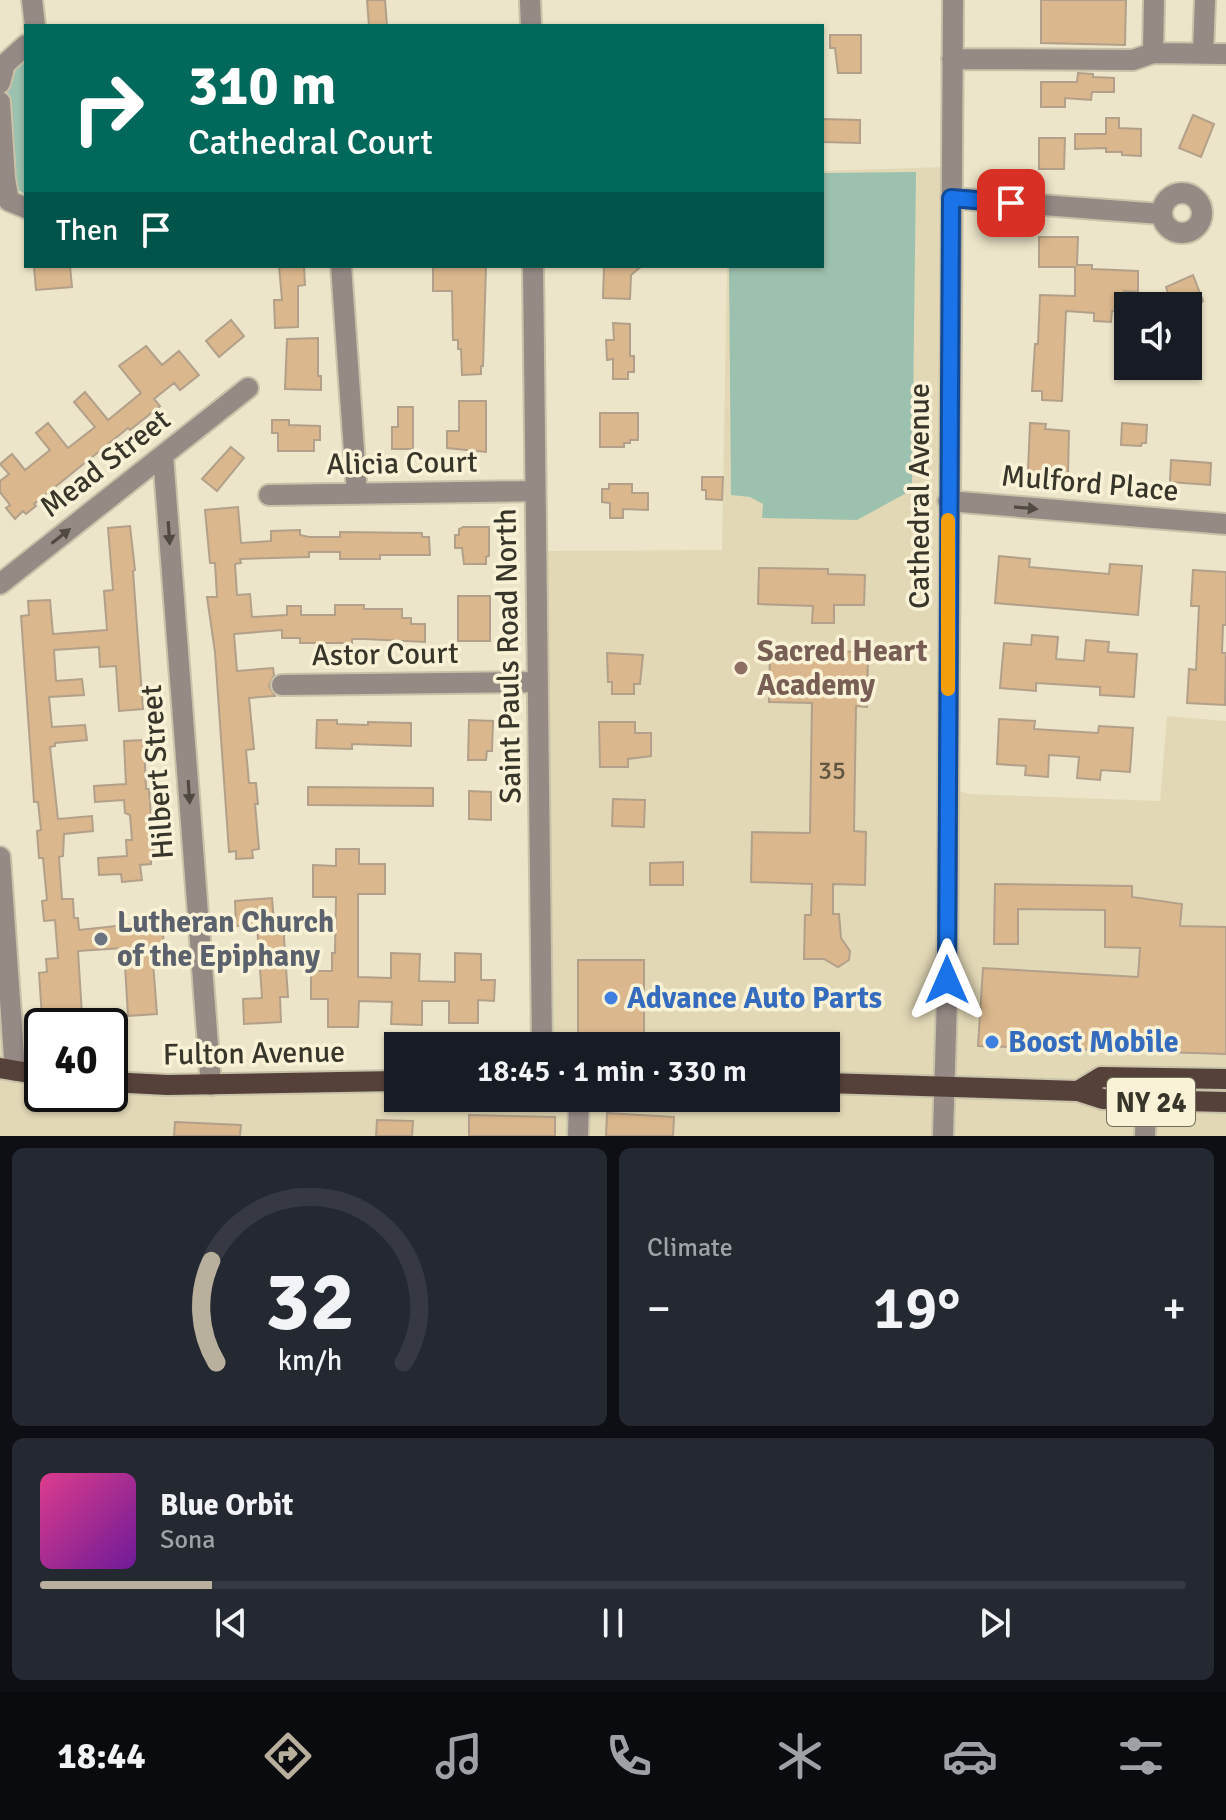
<!DOCTYPE html>
<meta charset="utf-8">
<style>
:root{--surface:#171b24;--page:#242831;--text:#f1f3f6;--muted:#9ea1a6;--line:#363941;--accent:#b8b09c}
body{margin:0;font-family:Signika,sans-serif;background:var(--page);color:var(--text);height:100vh;display:flex;flex-direction:column;font-size:30px;white-space:nowrap}
*{box-sizing:border-box;margin:0}
p{font-size:26px;color:var(--muted)}
.icon{flex:none;width:44px;height:44px;fill:none;stroke:currentColor;stroke-width:2;stroke-linecap:round;stroke-linejoin:round}
.map{position:relative;height:1136px;overflow:hidden}
.panel{display:flex;flex-direction:column;gap:12px;padding:12px;background:#0d0f14;flex:1}
.panel>*{flex:none}
.banner{position:absolute;left:24px;top:24px;width:800px;height:244px;border-radius:0px;box-shadow:0 2px 6px #0004;background:#00695c;color:#fff;overflow:hidden}
.buttons{position:absolute;left:1114px;top:292px;display:grid;gap:16px}
.buttons a{display:grid;place-items:center;width:88px;height:88px;border-radius:0px;background:var(--surface);box-shadow:0 2px 6px #0004;font-size:40px}
.speed{position:absolute;left:24px;top:1008px;display:flex;gap:16px;font-size:40px;font-weight:700;text-align:center}
.speed>*{display:grid;place-content:center;width:104px;height:104px;border-radius:50%;background:var(--surface);box-shadow:0 2px 6px #0004;line-height:1}
.speed .limit{border:4px solid #111;border-radius:12px;background:#fff;color:#111}
.pin{position:absolute;display:grid;place-items:center;width:68px;height:68px;color:#fff;margin:-34px;border-radius:16px;box-shadow:0 4px 12px #0006}
.me{position:absolute;width:88px;margin:-44px;rotate:0deg;stroke-linejoin:round;filter:drop-shadow(0 0 6px #0008)}
.turn{display:flex;align-items:center;gap:28px;height:168px;padding:0 32px;font-size:36px}
.turn .icon{width:104px;height:104px;stroke-width:2.5}
.turn b{display:block;font-size:56px;line-height:68px}
.then{display:flex;align-items:center;height:76px;padding:0 32px;background:#0003;gap:16px;font-size:30px}
.big{font-size:60px;font-weight:600;line-height:1.1}
.panel .widget{flex:1;display:flex;flex-direction:column;justify-content:center;gap:12px;min-width:0;padding:0 28px;border-radius:12px;background:var(--page)}
.panel .dial{align-items:center;gap:0}
.dial svg{height:208px;overflow:visible;fill:none;stroke:var(--line);stroke-width:7;stroke-linecap:round;text-anchor:middle}
.dial text{fill:var(--text);stroke:none}
.song{display:flex;align-items:center;gap:24px}
.cover{width:96px;height:96px;border-radius:12px;background:linear-gradient(135deg,hsl(330 70% 55%),hsl(280 70% 35%))}
.played{height:8px;border-radius:4px;background:linear-gradient(90deg,var(--accent) 15%,var(--line) 15%)}
.keys{display:flex;justify-content:space-around;direction:ltr}
.heat{display:flex;justify-content:space-between;align-items:center;font-size:44px;direction:ltr}
.panel .tiles{flex:1;display:grid;gap:12px;grid-template-columns:1fr 1fr}
.widget:last-child{grid-column:span 2}
.trip{position:absolute;left:384px;top:1032px;width:456px;height:80px;border-radius:0px;background:var(--surface);box-shadow:0 2px 6px #0004;font-weight:600;line-height:80px;text-align:center}
.tabs{display:flex;height:128px;justify-content:space-around;align-items:center;background:#090b0e;color:var(--muted)}
.tabs .icon{width:56px;height:56px}
.tabs .selected{color:var(--accent)}
.tabs b{font-size:36px;color:var(--text)}
.map>svg:first-child{display:block}
</style>
<div class="map">
<svg width="1226" height="1136" viewBox="0 0 1226 1136">
<rect width="100%" height="100%" fill="#ece5c9"/>
<path fill="#e2d8b6" d="M944,167L941,784L968,794L1160,801L1167,716L1226,721V1136H0V885L16,1071L42,1075V1094H110V1082L398,1086V1098H826V1046H541L540,551L722,550L727,266H822V171Z"/>
<path fill="#9dc1af" d="M26,55V195L16,188L14,182L6,82L11,62Z
M916,172L912,490L857,520L762,518L763,504L750,497L731,495L729,266H822V173Z"/>
<path fill="#dab78c" stroke="#b2a08a" stroke-width="2" d="M367,0H385L387,26H369Z
M1041,0H1126L1125,45L1041,43Z
M830,35H861V73H838L835,48H830Z
M1078,73L1093,74V77L1114,78V92H1092L1091,100L1065,98V107H1041V82H1077Z
M1193,115L1214,124L1201,157L1179,148Z
M1106,118H1119V128L1141,129V156L1122,155V152H1106V148L1075,149V134H1106Z
M822,119L860,120V143L822,142Z
M1039,138H1065L1064,169H1039Z
M1039,237H1078L1077,265H1092V269L1138,271V292L1124,291V311H1112L1111,322L1094,321V313L1066,311L1062,401L1042,400V391H1032L1035,344H1038L1040,295L1075,296V267H1039Z
M70,266L72,287L36,290L34,267Z
M279,266H304L305,285L298,286V327L275,328L274,300H282Z
M433,266H486L483,366H481V374L462,375L461,349H458V340H453L452,291H433Z
M604,266H642L631,275L630,299L603,298Z
M1193,275L1203,301L1192,313L1190,306H1172L1166,287Z
M231,320L244,336L219,357L206,341Z
M613,323L630,324V356H634V372H628V379H613V359L607,360L606,340H614Z
M318,338V376H321V390L285,389L287,339Z
M146,346L162,365L179,351L199,375L180,390L174,383L154,399L160,406L130,430L128,428L34,504L36,506L26,514L23,511L15,519L6,508L10,505L0,492V481L9,474L0,464L12,454L25,470L50,450L36,433L48,423L68,448L95,427L74,402L85,392L108,420L141,393L119,366Z
M459,401H486V452L447,448V431H459Z
M398,407H413V449H392V427H398Z
M600,413H638V440H630V443H624V447H600Z
M272,420H289V425L320,426V440H314V451H278V433H272Z
M1030,423L1046,424L1045,429L1069,431L1068,474L1028,471Z
M1122,423L1147,425L1146,443H1142L1141,446L1121,445Z
M231,447L244,458L217,491L202,479Z
M1171,460L1211,463L1210,485L1170,482Z
M702,477H723L722,500L706,499V490H702Z
M609,484H632V493H648V510L623,509V518H610V503L602,502V489H609Z
M238,507L241,543L271,541V531L300,530V535L309,537H340V532L422,533V537H429L430,555H380V559H340V552H309V557L240,559L241,563L235,564L237,595L250,594L252,617L287,615V606H301V615H335V605H364V609H402V618H411V624H425V642L364,639H352V643H300V638H282V630L234,634L237,671L273,668L274,675L269,686L275,696L249,698L254,749L246,750L249,783H256L258,804H255L259,849L252,850L253,858L236,859V851L229,852L215,652L207,597H217L215,563H210L205,510Z
M130,526L135,570L133,571L143,709L119,711L116,666L100,667L99,647L54,650L56,681L82,679L84,695L49,697L52,727L85,725L87,740L55,743V746L50,747L58,819L92,816L93,831L64,834L63,856L59,857L62,899H73L74,918H78L79,930L162,921L164,948L152,949L157,1014L128,1016L124,948L78,951L82,1015L42,1018L39,973L47,972L46,959L58,958L55,920L44,921L42,901L47,900L43,858H39L37,831L41,830L38,802H34L21,616L29,615L28,601L50,600L53,634L107,630L104,591L113,590L108,528Z
M463,527H489V556L486,557V564H464L462,548H455V535H459V529Z
M999,556L1030,559L1029,567L1109,574L1110,564L1142,566L1138,615L995,603Z
M759,568L828,569V574L865,575L864,605H834V623H812L813,606L758,604Z
M1193,570L1226,572V625H1223L1222,653H1226L1225,705L1187,703L1189,669L1196,670L1199,606H1191Z
M458,596H490V641H458Z
M1032,635L1058,637L1056,659L1084,661L1086,640L1109,642L1108,652L1137,654L1134,697L1100,695V687L1036,683V691L1000,688L1004,643L1031,645Z
M770,650L868,652L867,707L856,706L854,831L866,832L865,885L833,884V914H839L841,938L850,951L849,960L838,967L824,959H804L805,915H811L812,884L751,882L752,832L810,833L812,703L769,702Z
M607,653L643,655L640,684H634V694H612V682H608Z
M999,719L1035,721L1034,729L1098,733L1099,726L1133,728L1130,772L1101,770L1100,780L1077,778L1079,757L1049,755L1048,777L1025,775L1026,766L997,764Z
M317,720H337V724L368,725V722L411,723V746L352,744V749L316,748Z
M469,720L493,721L492,751H487L486,760H468Z
M599,722H635V733H651V756L628,759V767H600Z
M144,740L146,789H149L154,856H151V864L140,865L142,880L122,882L121,874L99,875L98,858L127,856L126,840H132L130,815L125,813L124,800L95,802L94,786L126,784L124,741Z
M308,787L433,788V806L308,805Z
M469,791L491,792V820L469,819Z
M613,799L645,800L644,827L612,826Z
M336,849H359V864H385V894H358V977L391,978V953L420,954L419,981L455,982V953L481,954V980H495L494,1001L478,1000V1023H449V1001H422V1025L391,1024L392,1002L359,1001L358,1027H328V999H311V971H332V953H335L336,897H313V865L336,866Z
M683,862V885H650V863Z
M995,884L1132,886V897L1182,904L1180,926L1226,927V1054L978,1046L983,968L1138,977L1140,948L1105,947V910L1018,909V944H994Z
M272,898L274,923H283L288,997H280L281,1022L244,1024L243,999L262,998L257,925L236,926L235,901Z
M578,960H644V1036L578,1035Z
M607,1113L674,1117L673,1136H606Z
M469,1115L555,1117V1136H469Z
M377,1120L413,1121L412,1136H376Z
M175,1122L241,1125L240,1136H174Z"/>
<g fill="none" stroke-linecap="round" stroke-linejoin="round">
<g stroke="#c8c2a9" stroke-width="24">
<path id="minor" d="M32,0L35,26
M530,0L531,26
M1153,53L1154,0
M1203,54L1205,0
M952,59L1133,60L1153,53L1226,54
M0,83L5,64L26,45
M0,102L5,179L9,201L26,208
M1162 213a20 20 0 1 1 40 0a20 20 0 1 1-40 0Z
M951,198L1161,214
M341,266L357,494
M533,266L542,1046
M163,455L211,1085
M269,495L535,491
M948,501L1226,524
M0,584L248,388
M282,685L538,682
M0,857L15,1071
M578,1136L579,1098
M943,1136L947,997L953,0
M1145,1136L1146,1102"/>
</g>
<g stroke="#c8c2a9" stroke-width="24">
<path id="major" d="M0,1068L42,1075
M110,1082L167,1085L398,1081
M826,1083L1078,1091L1103,1099L1226,1102
M1078,1091L1101,1077L1226,1079"/>
</g>
<use href="#minor" stroke="#968a85" stroke-width="20"/>
<use href="#major" stroke="#56413a" stroke-width="20"/>
</g>
<defs><path id="oneway-solid" d="M-6-.8H1V-3.2L6.5 0L1 3.2V.8H-6Z" transform="scale(2)"/></defs>
<g fill="#504a41">
<use href="#oneway-solid" transform="translate(1026 508) rotate(5)"/>
<use href="#oneway-solid" transform="translate(169 533) rotate(86)"/>
<use href="#oneway-solid" transform="translate(61 536) rotate(-38)"/>
<use href="#oneway-solid" transform="translate(189 792) rotate(86)"/>
</g>
<g fill="none" stroke-linecap="round" stroke-linejoin="round">
<g stroke="#114b97" stroke-width="20">
<path id="route" d="M947,980L951,198L1011,203"/>
</g>
<use href="#route" stroke="#1a73e8" stroke-width="14"/>
<path stroke="#f59e0b" stroke-width="14" d="M948,689V520"/>
</g>
<circle fill="#8d6e63" stroke="#faf2d6" stroke-width="3" cx="741" cy="668" r="8"/>
<circle fill="#6b7280" stroke="#faf2d6" stroke-width="3" cx="101" cy="939" r="8"/>
<g fill="#3f7fe0" stroke="#faf2d6" stroke-width="3">
<circle cx="611" cy="998" r="8"/>
<circle cx="992" cy="1042" r="8"/>
</g>
<g text-anchor="middle" stroke-width="7" stroke-linejoin="round" paint-order="stroke">
<g font-size="26" fill="#605642">
<text x="832" y="779">35</text>
</g>
<rect fill="#faf2d6" stroke="#726e5e" stroke-width="2" x="1107" y="1078" width="88" height="48" rx="6"/>
<g font-size="28" font-weight="bold" fill="#38352a">
<text x="1151" y="1112">NY 24</text>
</g>
<g font-size="30" fill="#38352a" stroke="#faf2d6">
<text transform="translate(105 463) rotate(-38)" y="10">Mead Street</text>
<text transform="translate(402 463) rotate(-1)" y="10">Alicia Court</text>
<text transform="translate(1090 483) rotate(5)" y="10">Mulford Place</text>
<text transform="translate(919 496) rotate(-90)" y="10">Cathedral Avenue</text>
<text transform="translate(385 654) rotate(-1)" y="10">Astor Court</text>
<text transform="translate(508 656) rotate(-91)" y="10">Saint Pauls Road North</text>
<text transform="translate(157 772) rotate(-94)" y="10">Hilbert Street</text>
<text transform="translate(254 1053) rotate(-1)" y="10">Fulton Avenue</text>
</g>
<g font-size="30" font-weight="bold" fill="#785e54" stroke="#faf2d6" text-anchor="start">
<text x="757" y="661">Sacred Heart<tspan x="757" dy="34">Academy</tspan></text>
</g>
<g font-size="30" font-weight="bold" fill="#5b616d" stroke="#faf2d6" text-anchor="start">
<text x="117" y="932">Lutheran Church<tspan x="117" dy="34">of the Epiphany</tspan></text>
</g>
<g font-size="30" font-weight="bold" fill="#366cbe" stroke="#faf2d6" text-anchor="start">
<text x="627" y="1008">Advance Auto Parts</text>
<text x="1008" y="1052">Boost Mobile</text>
</g>
</g>
</svg>
<div class="buttons">
<a><svg class="icon" aria-label="sound" viewBox="0 0 24 24"><path d="M4 9h4l5-4v14l-5-4H4zM17 9q2 3 0 6"/></svg></a>
</div>
<div class="speed"><div class="limit">40</div></div>
<div class="pin" style="left:1011px;top:203px;background:#d93025"><svg class="icon" aria-label="arrive" viewBox="0 0 24 24"><path d="M6 21V4h12l-3 4 3 4H6"/></svg></div>
<svg class="me" style="left:947px;top:980px" viewBox="-20 -20 40 40"><path d="M0-17L14 15 0 8-14 15z" fill="#1a73e8" stroke="#fff" stroke-width="4"/></svg>
<div class="trip">18:45 · 1 min · 330 m</div>
<div class="banner">
<div class="turn"><svg class="icon" aria-label="right" viewBox="0 0 24 24"><path d="M7 20v-9h11M14 6l5 5-5 5"/></svg><div><b>310 m</b>Cathedral Court</div></div>
<div class="then">Then<svg class="icon" aria-label="arrive" viewBox="0 0 24 24"><path d="M6 21V4h12l-3 4 3 4H6"/></svg></div>
</div>
</div>
<section class="panel">
<div class="tiles">
<div class="widget dial"><svg viewBox="0 0 100 80">
<path d="M14 69A42 42 0 1 1 86 69"/>
<path d="M14 69A42 42 0 0 1 12 30" stroke="#b8b09c"/>
<text x="50" y="56" font-size="32" font-weight="700">32</text>
<text x="50" y="72" font-size="11">km/h</text>
</svg></div>
<div class="widget"><p>Climate</p>
<div class="heat"><a>−</a><b class="big">19°</b><a>+</a></div>
</div>
<div class="widget">
<div class="song"><i class="cover"></i><div><b>Blue Orbit</b><p>Sona</p></div></div>
<div class="played"></div>
<div class="keys"><svg class="icon" aria-label="previous" viewBox="0 0 24 24"><path d="M18 5L8 12l10 7zM5 5v14"/></svg><svg class="icon" aria-label="pause" viewBox="0 0 24 24"><path d="M8 5v14M16 5v14"/></svg><svg class="icon" aria-label="next" viewBox="0 0 24 24"><path d="M6 5l10 7-10 7zM19 5v14"/></svg></div>
</div>
</div>
</section>
<nav class="tabs">
<b>18:44</b>
<svg class="icon selected" aria-label="directions" viewBox="0 0 24 24"><path d="M12 3l9 9-9 9-9-9zM9 14v-3h6M13 9l2 2-2 2"/></svg>
<svg class="icon" aria-label="music" viewBox="0 0 24 24"><path d="M9 18V5l10-2v13"/><circle cx="6" cy="18" r="3"/><circle cx="16" cy="16" r="3"/></svg>
<svg class="icon" aria-label="phone" viewBox="0 0 24 24"><path d="M5 4h4l2 5-3 2q2 4 5 5l2-3 5 2v4C11 20 4 13 5 4z"/></svg>
<svg class="icon" aria-label="climate" viewBox="0 0 24 24"><path d="M12 3v18M4 7l16 10M4 17L20 7"/></svg>
<svg class="icon" aria-label="car" viewBox="0 0 24 24"><path d="M5 17H2v-5l4-1 3-4h7l3 4 3 1v5h-3M9 17h6M6 11h13"/><circle cx="7" cy="17" r="2"/><circle cx="17" cy="17" r="2"/></svg>
<svg class="icon" aria-label="filters" viewBox="0 0 24 24"><path d="M4 7h16M4 17h16"/><circle cx="9" cy="7" r="2"/><circle cx="15" cy="17" r="2"/></svg>
</nav>
